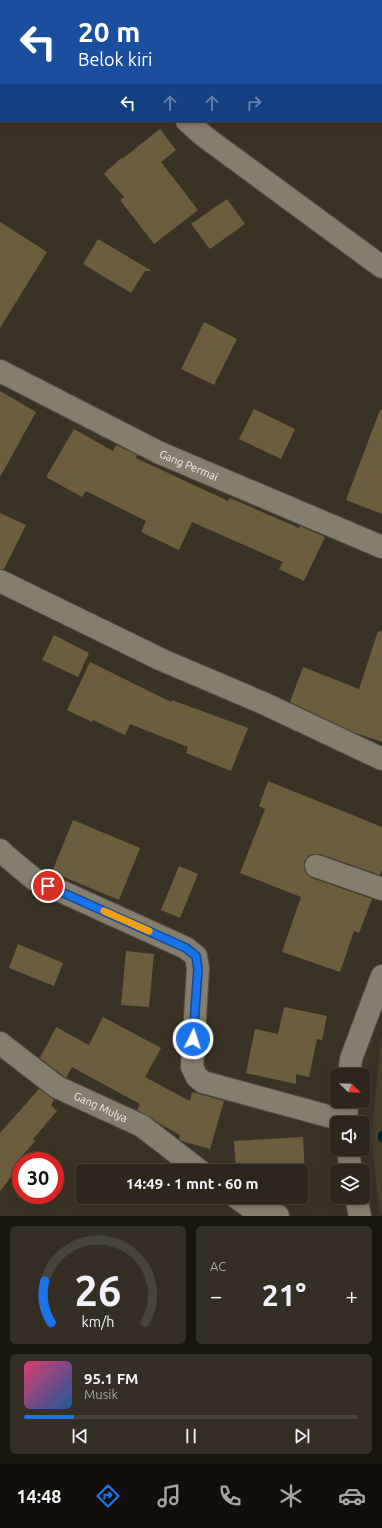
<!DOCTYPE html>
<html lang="id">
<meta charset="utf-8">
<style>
:root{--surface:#2c261c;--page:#342e25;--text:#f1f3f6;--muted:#a6a5a3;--line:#48433b;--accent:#1a73e8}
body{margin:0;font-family:Ubuntu,sans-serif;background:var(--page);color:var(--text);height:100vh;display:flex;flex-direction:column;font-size:15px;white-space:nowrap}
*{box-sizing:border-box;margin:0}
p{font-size:13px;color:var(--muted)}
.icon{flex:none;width:22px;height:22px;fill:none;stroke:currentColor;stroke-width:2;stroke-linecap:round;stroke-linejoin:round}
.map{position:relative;height:1216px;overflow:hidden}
.side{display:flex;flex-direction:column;gap:10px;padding:10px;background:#18150f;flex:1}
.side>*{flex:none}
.guide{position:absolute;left:0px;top:0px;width:382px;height:122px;box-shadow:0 2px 6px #0003,0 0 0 1px var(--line);background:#1a4fa0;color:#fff;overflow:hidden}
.needle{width:26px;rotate:113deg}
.buttons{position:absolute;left:330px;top:1068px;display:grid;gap:8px}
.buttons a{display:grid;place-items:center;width:40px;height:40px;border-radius:6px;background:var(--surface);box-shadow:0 2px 6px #0003,0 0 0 1px var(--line);font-size:20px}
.speed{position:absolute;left:12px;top:1152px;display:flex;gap:8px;font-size:20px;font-weight:700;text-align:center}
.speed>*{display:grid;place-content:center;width:52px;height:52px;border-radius:50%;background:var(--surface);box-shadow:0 2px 6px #0003,0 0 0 1px var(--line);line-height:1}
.speed .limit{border:6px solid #d22;background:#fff;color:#111}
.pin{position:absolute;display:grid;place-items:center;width:34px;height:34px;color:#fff;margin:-17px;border:2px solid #fff;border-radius:50%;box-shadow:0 1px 4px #0007}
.me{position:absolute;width:44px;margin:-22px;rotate:4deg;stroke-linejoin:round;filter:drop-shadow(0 0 3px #0008)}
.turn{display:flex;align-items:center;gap:14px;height:84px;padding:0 12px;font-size:18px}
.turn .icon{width:52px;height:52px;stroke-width:2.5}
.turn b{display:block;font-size:28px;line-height:34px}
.lanes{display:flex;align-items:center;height:38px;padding:0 12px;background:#0003;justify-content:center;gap:20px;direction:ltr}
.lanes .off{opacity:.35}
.big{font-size:30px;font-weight:700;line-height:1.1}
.side .card{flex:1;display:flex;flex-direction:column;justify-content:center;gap:6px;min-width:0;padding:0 14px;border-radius:6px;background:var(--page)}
.side .dial{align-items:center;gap:0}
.dial svg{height:104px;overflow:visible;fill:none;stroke:var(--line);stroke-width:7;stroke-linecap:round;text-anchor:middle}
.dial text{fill:var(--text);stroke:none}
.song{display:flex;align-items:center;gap:12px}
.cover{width:48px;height:48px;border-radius:6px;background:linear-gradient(135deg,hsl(340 70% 55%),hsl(210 70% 35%))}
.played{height:4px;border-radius:2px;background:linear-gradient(90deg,var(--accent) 15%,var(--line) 15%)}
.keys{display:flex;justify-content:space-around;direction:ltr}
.heat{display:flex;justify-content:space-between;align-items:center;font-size:22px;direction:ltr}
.side .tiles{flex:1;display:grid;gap:10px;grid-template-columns:1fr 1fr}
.card:last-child{grid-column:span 2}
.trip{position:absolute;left:76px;top:1164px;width:232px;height:40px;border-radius:6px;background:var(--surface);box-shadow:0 2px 6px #0003,0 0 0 1px var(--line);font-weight:700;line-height:40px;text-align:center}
.tab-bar{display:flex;height:64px;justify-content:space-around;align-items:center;background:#120f0b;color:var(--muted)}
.tab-bar .icon{width:28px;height:28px}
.tab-bar .active{color:var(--accent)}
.tab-bar b{font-size:18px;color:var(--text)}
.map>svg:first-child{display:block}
</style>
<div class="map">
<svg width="382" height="1216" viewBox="0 0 382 1216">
<rect width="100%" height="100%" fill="#3a3325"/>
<path fill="#463d2a" d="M382,1031V1215L380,1212L371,1138Z"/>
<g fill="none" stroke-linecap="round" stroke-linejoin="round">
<path stroke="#022426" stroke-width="8" d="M382,1135V1138"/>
</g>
<path fill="#6c5d3f" d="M160,129L176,150L161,162L198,210L154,244L120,200L124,197L104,174L121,158L122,159Z
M227,199L245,224L210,249L191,224Z
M0,222L47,252L0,328Z
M98,239L152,271H145L131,293L83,264Z
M204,322L237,339L214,385L181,369Z
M0,391L36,412L0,477Z
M254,409L295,429L281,459L239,439Z
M380,410H382V514L346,500Z
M74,429L113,451L116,445L137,455L136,458L228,501L230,498L299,528L300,526L325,537L304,581L279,569L283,562L192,522L179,550L141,532L146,521L86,491L82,497L46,477Z
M0,513L26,525L4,569H0Z
M378,631L382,632V742L353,732L290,702L303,667L359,689Z
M54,635L89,653L78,677L42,660Z
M90,662L171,702L172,700L248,728L231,771L186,753L188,747L130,724L125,735L93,720L92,722L67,710Z
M268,781L382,827V869L380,875L320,854H313L308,856L304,862V869L306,874L312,878L372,899L359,933L354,931L340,972L282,952L301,897L240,873L265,809L259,806Z
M73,820L140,848L119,900L52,872Z
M179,866L198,874L180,918L161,910Z
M18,944L63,963L54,986L9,968Z
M126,951L154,954L149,1007L121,1005Z
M284,1007L327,1016L322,1040L317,1039L309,1077L296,1074V1084L246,1073L255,1029L278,1034Z
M103,1017L161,1048L145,1077L190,1101L192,1092L224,1101L210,1149L182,1141L179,1139L180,1135L162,1125L147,1115L137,1110L140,1104L72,1067L66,1078L40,1058L56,1027L89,1045Z
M39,1089L54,1100L51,1105L57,1111L33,1139L35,1141L22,1156L26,1159L25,1161H21V1165L0,1191V1133Z
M303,1137L305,1173H301V1171H236L234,1141Z
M301,1190V1198L266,1200L258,1198L301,1197Z"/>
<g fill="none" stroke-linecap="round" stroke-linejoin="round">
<g stroke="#575146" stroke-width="24">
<g id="minor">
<path d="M115,0L116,1"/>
<path d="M187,121L205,137L382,267"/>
<path id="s1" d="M0,371L160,453L382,547"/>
<path d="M0,581L162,660L263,703L382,759"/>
<path d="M0,850L5,855L34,879L186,948L196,956L198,969L192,1067L197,1077L203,1082L346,1121"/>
<path d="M316,866L382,889"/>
<path id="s2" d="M0,1043L57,1087L142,1126L200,1171"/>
<path d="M349,1075L351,1059L382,976"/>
<path d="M346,1123L347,1101"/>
<path d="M348,1149L351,1171"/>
<path d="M236,1197L254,1210L278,1216"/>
<path d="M356,1197L360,1216"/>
</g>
</g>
<use href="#minor" stroke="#857d6e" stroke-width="22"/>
</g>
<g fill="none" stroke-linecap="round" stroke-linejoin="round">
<g stroke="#114b97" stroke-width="10">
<path id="route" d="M48,886L186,948L196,956L198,969L193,1039"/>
</g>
<use href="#route" stroke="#1a73e8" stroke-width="7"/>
<path stroke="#f59e0b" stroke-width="7" d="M104,911L149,931"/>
</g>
<g text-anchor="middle" stroke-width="3" stroke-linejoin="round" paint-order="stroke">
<g font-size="11" fill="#f2eee6" stroke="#1e1b15">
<text dy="4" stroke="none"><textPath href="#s1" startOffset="211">Gang Permai</textPath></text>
<text dy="4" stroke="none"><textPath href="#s2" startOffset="120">Gang Mulya</textPath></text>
</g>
</g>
</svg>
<div class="buttons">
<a><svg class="needle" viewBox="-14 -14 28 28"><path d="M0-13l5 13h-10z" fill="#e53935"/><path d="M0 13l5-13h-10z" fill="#a6a5a3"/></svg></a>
<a><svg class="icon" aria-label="sound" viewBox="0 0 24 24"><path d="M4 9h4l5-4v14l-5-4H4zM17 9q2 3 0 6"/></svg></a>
<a><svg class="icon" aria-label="layers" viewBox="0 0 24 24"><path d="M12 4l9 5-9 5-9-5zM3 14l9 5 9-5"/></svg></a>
</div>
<div class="speed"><div class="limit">30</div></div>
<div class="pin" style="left:48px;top:886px;background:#d93025"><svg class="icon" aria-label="arrive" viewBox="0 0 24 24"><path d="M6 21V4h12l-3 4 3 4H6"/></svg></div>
<svg class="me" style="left:193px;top:1039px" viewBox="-20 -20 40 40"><circle r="17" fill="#1a73e8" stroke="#fff" stroke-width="3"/><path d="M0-11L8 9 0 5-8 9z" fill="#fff"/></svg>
<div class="trip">14:49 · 1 mnt · 60 m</div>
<div class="guide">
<div class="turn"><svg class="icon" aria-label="left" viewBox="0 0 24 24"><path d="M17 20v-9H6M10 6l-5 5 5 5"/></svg><div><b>20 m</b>Belok kiri</div></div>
<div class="lanes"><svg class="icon" aria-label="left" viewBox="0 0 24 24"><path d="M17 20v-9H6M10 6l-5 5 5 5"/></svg><svg class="icon off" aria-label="ahead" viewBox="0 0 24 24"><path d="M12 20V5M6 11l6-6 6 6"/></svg><svg class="icon off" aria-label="ahead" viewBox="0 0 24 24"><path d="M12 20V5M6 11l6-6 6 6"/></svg><svg class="icon off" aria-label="right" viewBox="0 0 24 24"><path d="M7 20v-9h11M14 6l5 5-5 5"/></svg></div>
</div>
</div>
<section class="side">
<div class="tiles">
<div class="card dial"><svg viewBox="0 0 100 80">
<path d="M14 69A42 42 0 1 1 86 69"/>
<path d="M14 69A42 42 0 0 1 9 37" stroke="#1a73e8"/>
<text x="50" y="56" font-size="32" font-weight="700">26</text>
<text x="50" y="72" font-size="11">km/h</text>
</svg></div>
<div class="card"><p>AC</p>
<div class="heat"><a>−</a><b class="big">21°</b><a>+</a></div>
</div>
<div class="card">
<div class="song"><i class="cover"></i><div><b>95.1 FM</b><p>Musik</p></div></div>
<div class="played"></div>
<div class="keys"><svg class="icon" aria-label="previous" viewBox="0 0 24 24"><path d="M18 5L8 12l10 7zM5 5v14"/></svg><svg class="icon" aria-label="pause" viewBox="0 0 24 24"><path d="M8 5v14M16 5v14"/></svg><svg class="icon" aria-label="next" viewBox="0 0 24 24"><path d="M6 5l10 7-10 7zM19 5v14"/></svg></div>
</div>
</div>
</section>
<nav class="tab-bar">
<b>14:48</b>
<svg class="icon active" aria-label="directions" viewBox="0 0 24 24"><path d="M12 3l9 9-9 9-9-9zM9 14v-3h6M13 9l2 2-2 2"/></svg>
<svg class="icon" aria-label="music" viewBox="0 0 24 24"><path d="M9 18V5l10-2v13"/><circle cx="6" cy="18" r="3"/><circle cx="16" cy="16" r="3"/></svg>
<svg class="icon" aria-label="phone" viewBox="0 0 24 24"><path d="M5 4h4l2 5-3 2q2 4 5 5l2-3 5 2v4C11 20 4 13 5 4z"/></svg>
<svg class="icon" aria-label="climate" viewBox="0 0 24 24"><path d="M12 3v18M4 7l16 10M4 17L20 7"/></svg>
<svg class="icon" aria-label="car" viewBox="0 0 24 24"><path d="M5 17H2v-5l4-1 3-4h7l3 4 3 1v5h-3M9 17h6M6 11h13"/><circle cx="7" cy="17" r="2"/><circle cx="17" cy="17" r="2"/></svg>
</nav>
